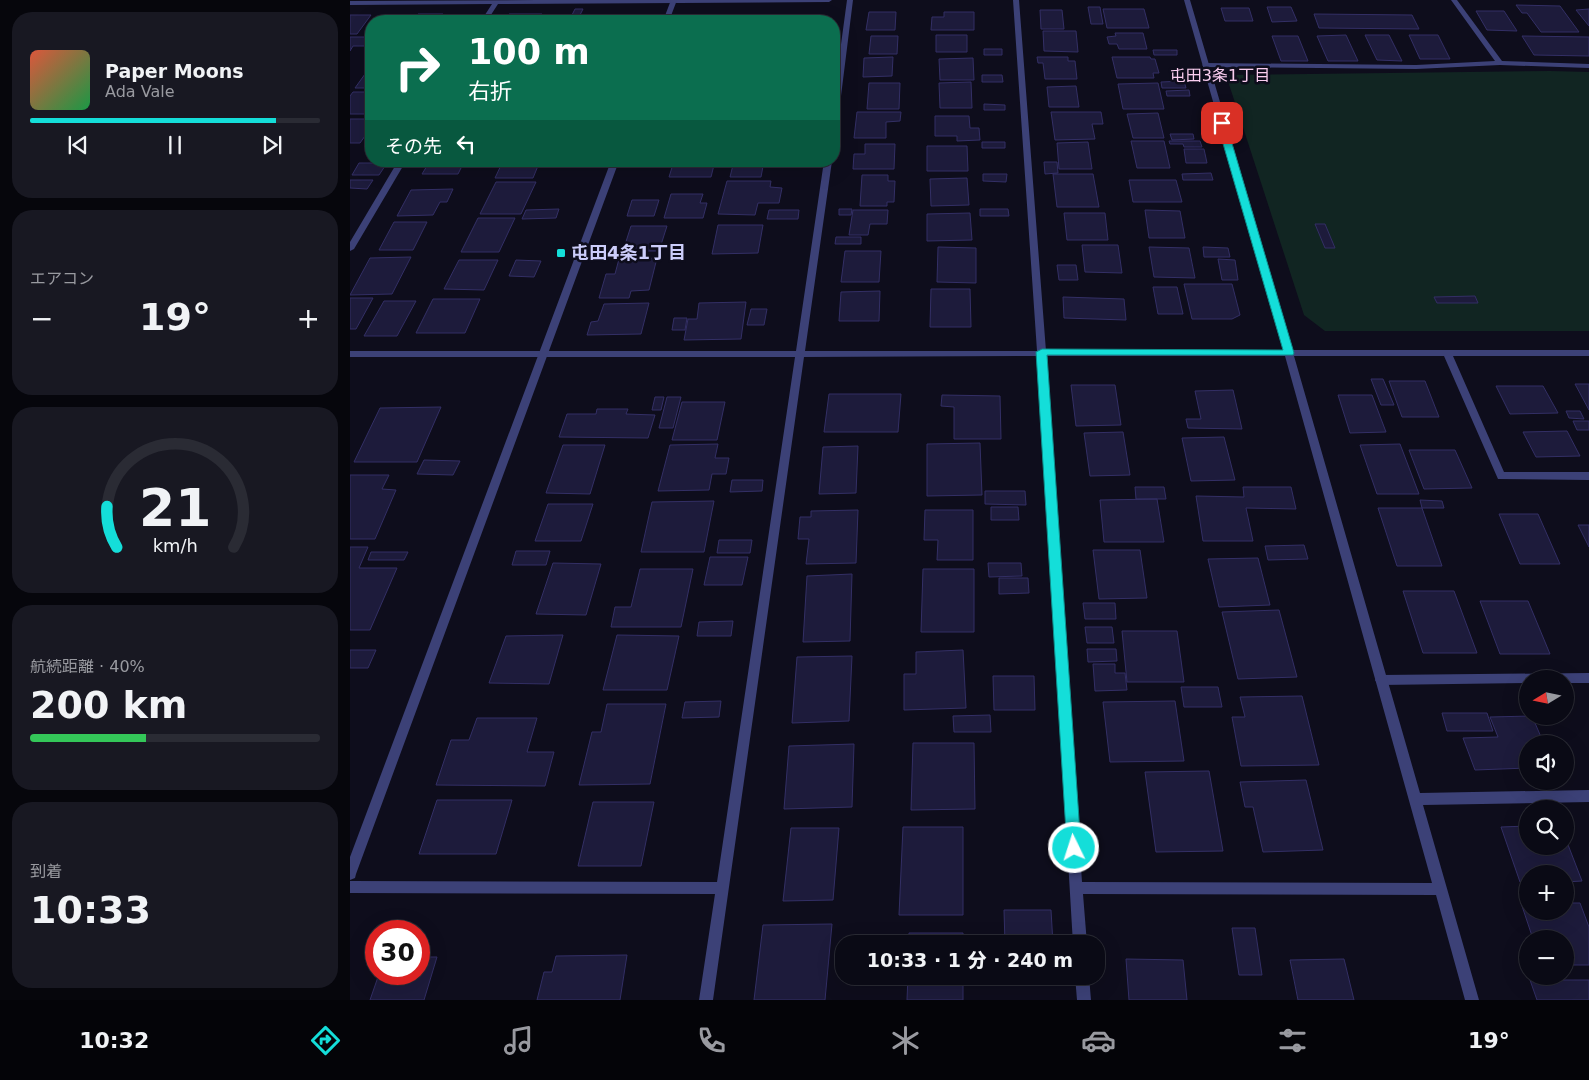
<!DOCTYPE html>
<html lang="ja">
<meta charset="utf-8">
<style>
:root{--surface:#0a0a15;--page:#181822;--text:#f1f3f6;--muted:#999aa0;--line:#2a2b34;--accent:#14ded9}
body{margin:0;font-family:"DejaVu Sans","Noto Sans JP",sans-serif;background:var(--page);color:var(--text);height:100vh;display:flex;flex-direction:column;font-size:19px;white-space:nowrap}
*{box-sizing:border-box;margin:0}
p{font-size:16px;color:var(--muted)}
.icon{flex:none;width:28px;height:28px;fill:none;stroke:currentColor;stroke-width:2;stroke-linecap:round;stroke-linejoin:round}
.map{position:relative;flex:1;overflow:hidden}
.drawer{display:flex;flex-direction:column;gap:12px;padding:12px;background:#06060c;width:350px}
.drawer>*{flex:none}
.banner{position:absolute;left:15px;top:15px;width:475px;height:152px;border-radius:20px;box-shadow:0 5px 20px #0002,0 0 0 1px var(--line);background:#0b6e4f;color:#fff;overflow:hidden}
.needle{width:32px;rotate:260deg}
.controls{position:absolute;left:1169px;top:670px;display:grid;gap:10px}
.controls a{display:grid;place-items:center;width:55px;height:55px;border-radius:50%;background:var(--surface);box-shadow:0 5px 20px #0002,0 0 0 1px var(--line);font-size:25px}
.speed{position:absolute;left:15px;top:920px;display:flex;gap:10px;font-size:25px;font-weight:700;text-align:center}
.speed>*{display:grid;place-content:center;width:65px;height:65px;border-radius:50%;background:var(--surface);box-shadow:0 5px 20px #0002,0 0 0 1px var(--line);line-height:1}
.speed .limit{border:8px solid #d22;background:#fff;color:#111}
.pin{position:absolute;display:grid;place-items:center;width:42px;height:42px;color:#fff;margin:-21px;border-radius:10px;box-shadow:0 2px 8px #0006}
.me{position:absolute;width:55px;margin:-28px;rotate:356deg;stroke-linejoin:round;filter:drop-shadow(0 0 4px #0008)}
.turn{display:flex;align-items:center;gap:18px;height:105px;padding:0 20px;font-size:22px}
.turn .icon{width:65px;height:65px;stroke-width:2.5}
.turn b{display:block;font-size:35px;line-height:42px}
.then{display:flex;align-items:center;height:48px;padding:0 20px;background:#0003;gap:10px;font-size:19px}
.big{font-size:38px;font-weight:800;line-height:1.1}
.drawer .widget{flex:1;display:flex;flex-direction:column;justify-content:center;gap:8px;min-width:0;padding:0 18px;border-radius:20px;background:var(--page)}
.drawer .dial{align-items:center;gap:0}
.dial svg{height:130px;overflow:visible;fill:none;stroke:var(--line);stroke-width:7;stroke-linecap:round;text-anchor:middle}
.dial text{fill:var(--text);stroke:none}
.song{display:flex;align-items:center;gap:15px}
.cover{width:60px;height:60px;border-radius:8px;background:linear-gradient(135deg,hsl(10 70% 55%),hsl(140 70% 35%))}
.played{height:5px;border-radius:2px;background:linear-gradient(90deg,var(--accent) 85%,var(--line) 85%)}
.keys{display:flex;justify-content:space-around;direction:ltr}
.heat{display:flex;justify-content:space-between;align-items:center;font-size:28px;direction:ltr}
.charge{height:8px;border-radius:4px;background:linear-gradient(90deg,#34c759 40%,var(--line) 0)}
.trip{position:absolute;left:485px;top:935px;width:270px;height:50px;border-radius:20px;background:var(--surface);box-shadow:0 5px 20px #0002,0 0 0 1px var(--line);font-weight:800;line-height:50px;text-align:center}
.menu{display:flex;height:80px;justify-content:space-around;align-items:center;background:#040408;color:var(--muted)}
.menu .icon{width:35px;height:35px}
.menu .active{color:var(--accent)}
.menu b{font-size:22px;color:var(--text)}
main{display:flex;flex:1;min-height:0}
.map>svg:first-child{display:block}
</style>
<main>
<section class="drawer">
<div class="widget">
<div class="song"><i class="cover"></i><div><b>Paper Moons</b><p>Ada Vale</p></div></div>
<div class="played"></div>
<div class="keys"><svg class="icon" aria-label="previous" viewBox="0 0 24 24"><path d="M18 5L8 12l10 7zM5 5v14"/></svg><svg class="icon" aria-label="pause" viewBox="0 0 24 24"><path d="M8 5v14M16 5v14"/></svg><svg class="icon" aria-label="next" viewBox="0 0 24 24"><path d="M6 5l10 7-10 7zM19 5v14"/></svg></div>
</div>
<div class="widget"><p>エアコン</p>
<div class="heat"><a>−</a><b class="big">19°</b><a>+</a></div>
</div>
<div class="widget dial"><svg viewBox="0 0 100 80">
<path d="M14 69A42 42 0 1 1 86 69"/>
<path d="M14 69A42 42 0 0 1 8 44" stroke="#14ded9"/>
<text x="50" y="56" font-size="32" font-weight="700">21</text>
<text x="50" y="72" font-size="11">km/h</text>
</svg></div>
<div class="widget"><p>航続距離 · 40%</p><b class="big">200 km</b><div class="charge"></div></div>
<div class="widget"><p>到着</p><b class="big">10:33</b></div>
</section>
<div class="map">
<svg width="1239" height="1000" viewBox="0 0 1239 1000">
<rect width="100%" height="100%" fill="#0e0d1c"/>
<path fill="#112522" d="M1200,71L1239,72V331H975L954,315L876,75Z"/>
<path fill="#1d1b3b" stroke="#332f65" d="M1166,5L1210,6L1229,32H1191L1177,13H1172Z
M738,7H750L753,24H741Z
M917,7H941L947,21L922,22Z
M871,8H899L903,21H875Z
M225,9H233L229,17H221Z
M753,9H794L799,28H757Z
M1239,9V26L1226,10Z
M690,10H712L714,29H691Z
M1126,11H1154L1167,31L1137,30Z
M519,12H546L545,30H516Z
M594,12H624V30H581L582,17H594Z
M68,14H93L89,21H52L56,16H67Z
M159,14H192L188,21H155Z
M964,14L1062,15L1069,29L969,28Z
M0,15H21L7,34H0Z
M227,17H253L252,21H225Z
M390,17L389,21H344L345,18Z
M417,17H453L452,21H416Z
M693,31H726L728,52L694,51Z
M765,33H793L797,49H769L767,44H759L757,37L766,36Z
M586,35H617V52H586Z
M996,35L1008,61H978L967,36Z
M1015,35H1039L1052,61L1027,60Z
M1059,35H1088L1100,59H1070Z
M521,36H548L547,54H519Z
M922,36H948L958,61H931Z
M1172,36L1239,37V56L1184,55Z
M0,37H21V46H3L0,51Z
M634,49H652V55H634Z
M803,50H827V55H804Z
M543,57L542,76L513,77L514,58Z
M687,57H718V61H725L727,79H695L693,63H688Z
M762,57H800L801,59H805L809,73H803L804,78H767Z
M623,58L624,80H590L589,59Z
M20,67L21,88H5Z
M632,75H652L653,82H632Z
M834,81L836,88H812L811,82Z
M621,82L622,108H590L589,83Z
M519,83H550L549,109H517Z
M808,83L814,109H773L768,84Z
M726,86L729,107H699L697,87Z
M839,90L840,96H817L816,91Z
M3,92H21V114H0V96Z
M634,104L655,105V110H634Z
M507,112H551L550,121L536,122V138H504Z
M701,112H751L753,124H742L745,139L705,140Z
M808,113L814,138H783L777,114Z
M585,116H619L620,128H629L630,140L607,141V136H585Z
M0,119H21L17,129H20L10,143H0Z
M820,134H843L844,139L822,140Z
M781,141H814L820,168H787Z
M819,141H850L852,147H834L833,144H820Z
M632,142H655V148H632Z
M738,142L742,169H709L707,143Z
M515,144H545L544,169H503L504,154H515Z
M577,146H617L618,171H577Z
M834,149H854L857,163H836Z
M80,161H127L114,162L108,174H72Z
M153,161H190L183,178H145Z
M324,161H365L361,177H319Z
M384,161H414L411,177H380Z
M694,162H707L708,173L695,174Z
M9,163H37L29,175H2Z
M861,173L863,180H833L832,174Z
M633,174H657L656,182L633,181Z
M703,174H743L749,207H707Z
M512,175H538V181H545L544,202H537V206H510Z
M617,178L619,205L581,206L580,179Z
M0,180H23L17,189L0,188Z
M779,180H826L832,202H783Z
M377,181H421L420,187L432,188L429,203H408L405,215L368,214Z
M146,182H186L171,214H130Z
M103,189L97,202H90L83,215L47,216L61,190Z
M321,194H353L350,203H357L353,218H314Z
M282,200H309L304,216H277Z
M209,209L206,218L172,219L176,210Z
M489,209H502L501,215H489Z
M630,209H658L659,216H630Z
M419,210H449L448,219H417Z
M503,210H538L537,224H520L518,235H499Z
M795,210L830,211L835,238H799Z
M620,213L622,240L577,241V214Z
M714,213H755L758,240H717Z
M128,218H165L149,252H111Z
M44,222H77L63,250H29Z
M965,224H975L985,248H975Z
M368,225H413L408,253L362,254Z
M281,226H317L309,251H273Z
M486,237H511V244H485Z
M732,245H768L772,273L735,272Z
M588,247L626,248V283L587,282Z
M799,247L839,248L845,278L804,277Z
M853,247L878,248L880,257H854Z
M495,251H531L529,282H491Z
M61,257L42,294L0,295L20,258Z
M307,258L299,290L281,291L279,298H249L256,274H265L269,259Z
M868,259L885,260L888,280H872Z
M109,260H148L134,290L94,289Z
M166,260L191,261L184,277L159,276Z
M707,265H726L728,280H709Z
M834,284H882L890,315L882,319H842Z
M803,287H827L833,314H808Z
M581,289H620L621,327H580Z
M530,291L529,321H489L491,292Z
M1125,296L1128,303H1087L1084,297Z
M713,297L774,299L776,320L714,318Z
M0,298H23L6,329H0Z
M83,299H130L115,333H66Z
M34,301H66L47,336H14Z
M396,302L391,339L334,340L338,319H347L349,303Z
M299,303L291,334L237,335L241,322L248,321L254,304Z
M401,309H417L414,325H397Z
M324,318H337L335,330H322Z
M1021,379H1033L1044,405H1031Z
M1039,381H1075L1089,417H1052Z
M1225,384H1239V410Z
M721,385H765L771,425L726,426Z
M1146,386H1193L1208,413L1160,414Z
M883,390L892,429L838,428L836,419H851L845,391Z
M479,394H551L548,432H474Z
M592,395L650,396L651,439H604V407L591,406Z
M988,395H1022L1036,432L1000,433Z
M305,397H314L311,410H302Z
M317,397H331L323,428H309Z
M332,402H375L367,440H322Z
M91,407L67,462H4L30,408Z
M247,409H278L276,414L305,415L298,438L209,437L217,414H246Z
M1216,411H1230L1234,419L1219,418Z
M1223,421H1239V430H1227Z
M1217,431L1230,456L1186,457L1173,432Z
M773,432L780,475L740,476L734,433Z
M874,437L885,480L841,481L832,438Z
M630,443L632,495L577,496V444Z
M368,444L365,458H379L376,474H362L359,490L308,491L320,445Z
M1050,444L1069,494H1027L1010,445Z
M213,445H255L240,494L196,493Z
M508,446L506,493L469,494L473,447Z
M1059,450H1105L1122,488L1074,489Z
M74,460L110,461L103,475L67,474Z
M0,475H39L32,489L46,490L25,539H0Z
M382,480H413L412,491L380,492Z
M785,487H814L816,499H786Z
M893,487H941L946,509L896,508L903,541H853L846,496L894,497Z
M635,491H675L676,505L635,504Z
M807,499L814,542H754L750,500Z
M1070,500L1092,501L1094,508H1072Z
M364,501L354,552H291L302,502Z
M198,504H243L231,541H185Z
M641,507H668L669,520H641Z
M1028,508H1072L1092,566H1047Z
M508,510L506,563L456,564L459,539H448L450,517H461V511Z
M575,510H623V560H587L588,540H574Z
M1149,514H1188L1210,564H1170Z
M1228,525H1239V547Z
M369,540H402L400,553H367Z
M954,545L958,559L918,560L915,546Z
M0,547H18L9,568H47L20,630H0Z
M743,550H790L797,598L749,599Z
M166,551H200L196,565H162Z
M21,552H58L54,560H18Z
M360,557H398L392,585H354Z
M908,558L920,605L869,607L858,559Z
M203,563L251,564L236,615L186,614Z
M638,563H671L672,576L639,577Z
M290,569H343L331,627H261L265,607H281Z
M573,569H624V632H571Z
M502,574L500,641L453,642L457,576Z
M649,578H678L679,593L649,594Z
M1053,591H1104L1127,653H1073Z
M1130,601H1178L1200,654H1150Z
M733,603H765L766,619H735Z
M929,610L947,677L888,679L872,612Z
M383,621L381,636H347L349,622Z
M735,627H762L764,643H737Z
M772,631H827L834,682H777Z
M213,635L199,684L139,683L156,636Z
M267,635L329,636L317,690H253Z
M737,649H766L767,661L738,662Z
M0,650H26L18,668H0Z
M613,650L616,708L554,710V674H566V652Z
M502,656L499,721L442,723L447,657Z
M743,664H765V673H775L777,690L745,691Z
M643,676H684L685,710H644Z
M831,687H868L872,707H834Z
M952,696L969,765L891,766L882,717H895L890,697Z
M371,701L369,717L332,718L335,702Z
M825,701L834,761L760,762L753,702Z
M257,704H316L300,784L229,785L242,732H251Z
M1092,713H1137L1143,731H1097Z
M640,715L641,732H604L603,716Z
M1182,716L1194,744H1178V768L1125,770L1113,738L1148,737L1140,717Z
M127,718H187L177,752H204L195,786L86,785L101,740H119Z
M563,743H624L625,809L561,810Z
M504,744L502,807L434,809L439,746Z
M859,771L873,851L806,852L795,772Z
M956,780L973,850L913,852L903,807H895L890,782Z
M87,800H162L146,854H69Z
M243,802H304L291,866H228Z
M1178,826V846H1215V837L1232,881L1215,882V874H1178V882H1170L1151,827Z
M553,827H613V915H549Z
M441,828H489L483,900L433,901Z
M1171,903H1178V911H1215V903H1230L1239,927V965H1215V939H1183Z
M654,910H701L703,944H655Z
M482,924L475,1000H404L413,925Z
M882,928H905L912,975H889Z
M559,933H613V944H559Z
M277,955L270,1000H187L194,972H202L206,956Z
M69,957H87L74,1000H20L29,974H69Z
M776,959L833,960L837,1000H779Z
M994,959L1004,1000H948L940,960Z
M558,976H613V1000H557Z
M1180,980H1239V1000H1187Z"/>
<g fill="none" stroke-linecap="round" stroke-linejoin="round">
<path fill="#3c4177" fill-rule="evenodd" d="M1101,0H1107L1152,61L1239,64V68L1150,65L1066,69L855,67L852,65L855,63L1066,65L1145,61Z
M1239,673V683H1215V679H1178V683L1031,685L1027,683L1025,680L1027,677L1031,675Z"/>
<path fill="#3c4177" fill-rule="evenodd" d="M187,0H482L479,2L148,4L137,21H131L142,4L0,5V1Z
M497,0H503L488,120L484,122V96Z
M663,0H669L696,351L934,350L834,0H840L943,350H1239V356H1103L1154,472H1239V480L1148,479L1094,356H944L1070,793L1239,790V802L1073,805L1129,1000H1115L1086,895L733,894L737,944H723L688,356L454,357L363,1000H349L365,894L0,893V881L367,882L445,357H0V351H446L474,161H482L455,351H687ZM697,356H935L1082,883L732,882Z
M48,161H56L4,249L0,251V242Z
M725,976H739L741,1000H727Z"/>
<path fill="#3c4177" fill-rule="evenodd" d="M321,0H327L319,21H313Z
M261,161H269L6,874L5,878L0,880V857Z"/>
</g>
<path fill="#14ded9" stroke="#0d908d" d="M869,121L876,123L944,353L943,355H697L731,848L729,853L724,855L719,853L717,848L686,352L692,349L933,350L867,123Z"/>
<rect fill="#14ded9" stroke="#0e0d1c" stroke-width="2" x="206" y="248" width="10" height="10" rx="2.5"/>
<g text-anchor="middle" stroke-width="5" stroke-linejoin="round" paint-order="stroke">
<g font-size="16" fill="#fbcef0" stroke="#0e0d1c">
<text x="870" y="81">屯田3条1丁目</text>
</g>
<g font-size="18" font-weight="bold" fill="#cccdfa" stroke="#0e0d1c" text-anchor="start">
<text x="221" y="259">屯田4条1丁目</text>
</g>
</g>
</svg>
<div class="controls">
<a><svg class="needle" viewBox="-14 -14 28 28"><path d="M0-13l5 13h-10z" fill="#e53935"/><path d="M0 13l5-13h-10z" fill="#999aa0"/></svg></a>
<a><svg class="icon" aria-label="sound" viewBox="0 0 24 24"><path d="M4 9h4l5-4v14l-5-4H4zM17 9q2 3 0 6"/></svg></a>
<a><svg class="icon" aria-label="search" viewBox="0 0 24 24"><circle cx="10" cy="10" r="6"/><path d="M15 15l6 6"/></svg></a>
<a>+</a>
<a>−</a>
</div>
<div class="speed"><div class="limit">30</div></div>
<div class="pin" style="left:872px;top:123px;background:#d93025"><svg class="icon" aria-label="arrive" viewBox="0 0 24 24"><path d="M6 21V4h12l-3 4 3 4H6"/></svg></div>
<svg class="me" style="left:724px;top:848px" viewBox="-20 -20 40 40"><circle r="17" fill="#14ded9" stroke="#fff" stroke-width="3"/><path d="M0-11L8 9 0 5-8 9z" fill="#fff"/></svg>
<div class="trip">10:33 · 1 分 · 240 m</div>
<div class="banner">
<div class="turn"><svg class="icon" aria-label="right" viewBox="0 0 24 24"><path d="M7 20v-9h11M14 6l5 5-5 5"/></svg><div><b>100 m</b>右折</div></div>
<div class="then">その先<svg class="icon" aria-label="left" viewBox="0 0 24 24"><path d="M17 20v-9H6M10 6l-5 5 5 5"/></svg></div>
</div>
</div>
</main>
<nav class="menu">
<b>10:32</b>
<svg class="icon active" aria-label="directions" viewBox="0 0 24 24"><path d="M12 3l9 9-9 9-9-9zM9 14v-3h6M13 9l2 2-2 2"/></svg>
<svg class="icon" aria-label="music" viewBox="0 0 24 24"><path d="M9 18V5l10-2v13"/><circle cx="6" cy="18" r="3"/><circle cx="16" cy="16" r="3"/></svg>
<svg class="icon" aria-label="phone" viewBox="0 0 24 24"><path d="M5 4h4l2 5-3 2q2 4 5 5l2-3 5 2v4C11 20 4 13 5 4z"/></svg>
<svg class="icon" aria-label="climate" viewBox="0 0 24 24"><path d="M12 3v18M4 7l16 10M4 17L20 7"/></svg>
<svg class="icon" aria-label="car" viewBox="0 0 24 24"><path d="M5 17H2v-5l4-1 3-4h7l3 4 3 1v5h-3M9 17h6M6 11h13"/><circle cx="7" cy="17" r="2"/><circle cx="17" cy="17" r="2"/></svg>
<svg class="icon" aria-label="filters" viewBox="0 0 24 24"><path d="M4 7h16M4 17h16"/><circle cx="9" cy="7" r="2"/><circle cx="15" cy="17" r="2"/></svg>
<b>19°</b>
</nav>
